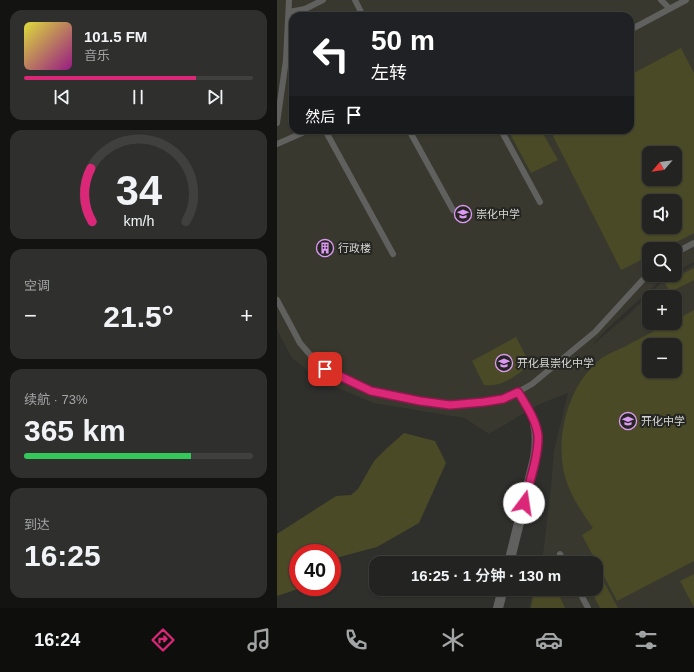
<!DOCTYPE html>
<html lang="zh">
<meta charset="utf-8">
<style>
:root{--surface:#232321;--page:#2f2f2e;--text:#f1f3f6;--muted:#a3a4a5;--line:#40403f;--accent:#db2777}
body{margin:0;font-family:Helvetica,"Noto Sans SC",sans-serif;background:var(--page);color:var(--text);height:100vh;display:flex;flex-direction:column;font-size:15px;white-space:nowrap}
*{box-sizing:border-box;margin:0}
p{font-size:13px;color:var(--muted)}
.icon{flex:none;width:22px;height:22px;fill:none;stroke:currentColor;stroke-width:2;stroke-linecap:round;stroke-linejoin:round}
.map{position:relative;flex:1;overflow:hidden}
.panel{display:flex;flex-direction:column;gap:10px;padding:10px;background:#131312;width:277px}
.panel>*{flex:none}
.guide{position:absolute;left:12px;top:12px;width:345px;height:122px;border-radius:12px;box-shadow:0 1px 3px #0004,0 0 0 1px var(--line);background:#202124;color:#fff;overflow:hidden}
.needle{width:26px;rotate:242deg}
.tools{position:absolute;left:365px;top:146px;display:grid;gap:8px}
.tools a{display:grid;place-items:center;width:40px;height:40px;border-radius:8px;background:var(--surface);box-shadow:0 1px 3px #0004,0 0 0 1px var(--line);font-size:20px}
.speed{position:absolute;left:12px;top:544px;display:flex;gap:8px;font-size:20px;font-weight:700;text-align:center}
.speed>*{display:grid;place-content:center;width:52px;height:52px;border-radius:50%;background:var(--surface);box-shadow:0 1px 3px #0004,0 0 0 1px var(--line);line-height:1}
.speed .limit{border:6px solid #d22;background:#fff;color:#111}
.pin{position:absolute;display:grid;place-items:center;width:34px;height:34px;color:#fff;margin:-17px;border-radius:8px;box-shadow:0 2px 6px #0006}
.me{position:absolute;width:44px;margin:-22px;rotate:14deg;stroke-linejoin:round;filter:drop-shadow(0 0 3px #0008)}
.turn{display:flex;align-items:center;gap:14px;height:84px;padding:0 16px;font-size:18px}
.turn .icon{width:52px;height:52px;stroke-width:2.5}
.turn b{display:block;font-size:28px;line-height:34px}
.then{display:flex;align-items:center;height:38px;padding:0 16px;background:#0003;gap:8px;font-size:15px}
.big{font-size:30px;font-weight:600;line-height:1.1}
.panel .tile{flex:1;display:flex;flex-direction:column;justify-content:center;gap:6px;min-width:0;padding:0 14px;border-radius:12px;background:var(--page)}
.panel .dial{align-items:center;gap:0}
.dial svg{height:104px;overflow:visible;fill:none;stroke:var(--line);stroke-width:7;stroke-linecap:round;text-anchor:middle}
.dial text{fill:var(--text);stroke:none}
.song{display:flex;align-items:center;gap:12px}
.cover{width:48px;height:48px;border-radius:6px;background:linear-gradient(135deg,hsl(60 70% 55%),hsl(310 70% 35%))}
.played{height:4px;border-radius:2px;background:linear-gradient(90deg,var(--accent) 75%,var(--line) 75%)}
.keys{display:flex;justify-content:space-around;direction:ltr}
.heat{display:flex;justify-content:space-between;align-items:center;font-size:22px;direction:ltr}
.charge{height:6px;border-radius:3px;background:linear-gradient(90deg,#34c759 73%,var(--line) 0)}
.trip{position:absolute;left:92px;top:556px;width:234px;height:40px;border-radius:12px;background:var(--surface);box-shadow:0 1px 3px #0004,0 0 0 1px var(--line);font-weight:600;line-height:40px;text-align:center}
.menu{display:flex;height:64px;justify-content:space-around;align-items:center;background:#0e0e0d;color:var(--muted)}
.menu .icon{width:28px;height:28px}
.menu .current{color:var(--accent)}
.menu b{font-size:18px;color:var(--text)}
main{display:flex;flex:1;min-height:0}
.map>svg:first-child{display:block}
</style>
<main>
<section class="panel">
<div class="tile">
<div class="song"><i class="cover"></i><div><b>101.5 FM</b><p>音乐</p></div></div>
<div class="played"></div>
<div class="keys"><svg class="icon" aria-label="previous" viewBox="0 0 24 24"><path d="M18 5L8 12l10 7zM5 5v14"/></svg><svg class="icon" aria-label="pause" viewBox="0 0 24 24"><path d="M8 5v14M16 5v14"/></svg><svg class="icon" aria-label="next" viewBox="0 0 24 24"><path d="M6 5l10 7-10 7zM19 5v14"/></svg></div>
</div>
<div class="tile dial"><svg viewBox="0 0 100 80">
<path d="M14 69A42 42 0 1 1 86 69"/>
<path d="M14 69A42 42 0 0 1 13 28" stroke="#db2777"/>
<text x="50" y="56" font-size="32" font-weight="700">34</text>
<text x="50" y="72" font-size="11">km/h</text>
</svg></div>
<div class="tile"><p>空调</p>
<div class="heat"><a>−</a><b class="big">21.5°</b><a>+</a></div>
</div>
<div class="tile"><p>续航 · 73%</p><b class="big">365 km</b><div class="charge"></div></div>
<div class="tile"><p>到达</p><b class="big">16:25</b></div>
</section>
<div class="map">
<svg width="417" height="608" viewBox="0 0 417 608">
<rect width="100%" height="100%" fill="#2f2f2c"/>
<path fill="#38382e" fill-rule="evenodd" d="M0,0H417V262L398,272V249H372V275H393L385,279L332,327L313,347L350,316L385,282L417,265V608H252L257,589H319V563H265L274,487L277,450L291,393L263,404L212,434L187,418L97,403L44,381L15,358L0,330ZM16,16H353V130H16ZM372,153H398V179H372ZM372,201H398V227H372ZM372,297H398V323H372ZM372,345H398V371H372Z"/>
<path fill="#4a4a27" fill-rule="evenodd" d="M404,48L417,73V233L386,249H372V256L344,270L273,130H353V75ZM372,153H398V179H372ZM372,201H398V227H372Z
M231,130H264L281,160L254,173Z
M417,268V280L393,292L388,283Z
M417,310V561L340,601L305,535L316,528C303,510 290,490 286,468C280,429 293,383 325,358C331,354 340,350 347,347C362,339 377,331 393,323H398V320ZM372,345H398V371H372Z
M239,337L253,364L250,367C238,377 224,387 207,385L195,361Z
M127,433L158,441L169,463L142,523L100,547L55,559V553H21V587H27L0,596V534L59,496L74,495L81,489L97,461L109,449Z
M319,567L341,608H323L313,589H319Z
M417,574V607L403,581Z
M257,589H279L288,608H254Z"/>
<g fill="none" stroke-linecap="round" stroke-linejoin="round">
<path stroke="#60605e" stroke-width="6" d="M78,0L86,16
M384,0L392,8
M12,12L28,9L46,0
M353,30L409,0
M0,123L9,60L12,0
M48,130L116,254
M132,130L176,210
M224,130L263,202
M0,144L32,130
M398,253L417,243
M0,300L23,343L35,357L48,369L94,391L143,401L173,405L207,402L226,399L241,392L255,384L318,332L372,273
M241,392L249,405L258,424
M283,554L287,563
M301,589L311,608"/>
<path stroke="#60605e" stroke-width="10" d="M232,563L258,458C260,446 261,436 258,424
M221,608L226,589"/>
</g>
<g fill="none" stroke-linecap="round" stroke-linejoin="round">
<g stroke="#8e194d" stroke-width="10">
<path id="route" d="M48,369L94,391L143,401L173,405L207,402L226,399L241,392C249,405 259,420 261,435C262,456 252,483 247,503"/>
</g>
<use href="#route" stroke="#db2777" stroke-width="7"/>
</g>
<defs>
<g id="school-ring" transform="scale(0.9)"><circle r="9.5" fill="#252522" stroke="#dc99f4" stroke-width="1.5"/><path d="M0-5L7-2L0 1L-7-2ZM-4 1L0 2.5L4 1V4Q0 6-4 4Z" fill="#dc99f4"/></g>
<g id="building-ring" transform="scale(0.9)"><circle r="9.5" fill="#252522" stroke="#dc99f4" stroke-width="1.5"/><path d="M-4-6H4V6H1V3H-1V6H-4ZM-2.5-4.3h1.7v1.8h-1.7ZM.8-4.3h1.7v1.8H.8ZM-2.5-1h1.7V.8h-1.7ZM.8-1h1.7V.8H.8Z" fill="#dc99f4"/></g>
</defs>
<g fill-rule="evenodd">
<use href="#school-ring" x="186" y="214"/>
<use href="#building-ring" x="48" y="248"/>
<use href="#school-ring" x="227" y="363"/>
<use href="#school-ring" x="351" y="421"/>
</g>
<g text-anchor="middle" stroke-width="4" stroke-linejoin="round" paint-order="stroke">
<g font-size="11" fill="#d5d5d3" stroke="#252522" text-anchor="start">
<text x="199" y="218">崇化中学</text>
<text x="61" y="252">行政楼</text>
<text x="240" y="367">开化县崇化中学</text>
<text x="364" y="425">开化中学</text>
</g>
</g>
</svg>
<div class="tools">
<a><svg class="needle" viewBox="-14 -14 28 28"><path d="M0-13l5 13h-10z" fill="#e53935"/><path d="M0 13l5-13h-10z" fill="#a3a4a5"/></svg></a>
<a><svg class="icon" aria-label="sound" viewBox="0 0 24 24"><path d="M4 9h4l5-4v14l-5-4H4zM17 9q2 3 0 6"/></svg></a>
<a><svg class="icon" aria-label="search" viewBox="0 0 24 24"><circle cx="10" cy="10" r="6"/><path d="M15 15l6 6"/></svg></a>
<a>+</a>
<a>−</a>
</div>
<div class="speed"><div class="limit">40</div></div>
<div class="pin" style="left:48px;top:369px;background:#d93025"><svg class="icon" aria-label="arrive" viewBox="0 0 24 24"><path d="M6 21V4h12l-3 4 3 4H6"/></svg></div>
<svg class="me" style="left:247px;top:503px" viewBox="-20 -20 40 40"><circle r="19" fill="#fff"/><path d="M0-13L10 11 0 6-10 11z" fill="#db2777"/></svg>
<div class="trip">16:25 · 1 分钟 · 130 m</div>
<div class="guide">
<div class="turn"><svg class="icon" aria-label="left" viewBox="0 0 24 24"><path d="M17 20v-9H6M10 6l-5 5 5 5"/></svg><div><b>50 m</b>左转</div></div>
<div class="then">然后<svg class="icon" aria-label="arrive" viewBox="0 0 24 24"><path d="M6 21V4h12l-3 4 3 4H6"/></svg></div>
</div>
</div>
</main>
<nav class="menu">
<b>16:24</b>
<svg class="icon current" aria-label="directions" viewBox="0 0 24 24"><path d="M12 3l9 9-9 9-9-9zM9 14v-3h6M13 9l2 2-2 2"/></svg>
<svg class="icon" aria-label="music" viewBox="0 0 24 24"><path d="M9 18V5l10-2v13"/><circle cx="6" cy="18" r="3"/><circle cx="16" cy="16" r="3"/></svg>
<svg class="icon" aria-label="phone" viewBox="0 0 24 24"><path d="M5 4h4l2 5-3 2q2 4 5 5l2-3 5 2v4C11 20 4 13 5 4z"/></svg>
<svg class="icon" aria-label="climate" viewBox="0 0 24 24"><path d="M12 3v18M4 7l16 10M4 17L20 7"/></svg>
<svg class="icon" aria-label="car" viewBox="0 0 24 24"><path d="M5 17H2v-5l4-1 3-4h7l3 4 3 1v5h-3M9 17h6M6 11h13"/><circle cx="7" cy="17" r="2"/><circle cx="17" cy="17" r="2"/></svg>
<svg class="icon" aria-label="filters" viewBox="0 0 24 24"><path d="M4 7h16M4 17h16"/><circle cx="9" cy="7" r="2"/><circle cx="15" cy="17" r="2"/></svg>
</nav>
